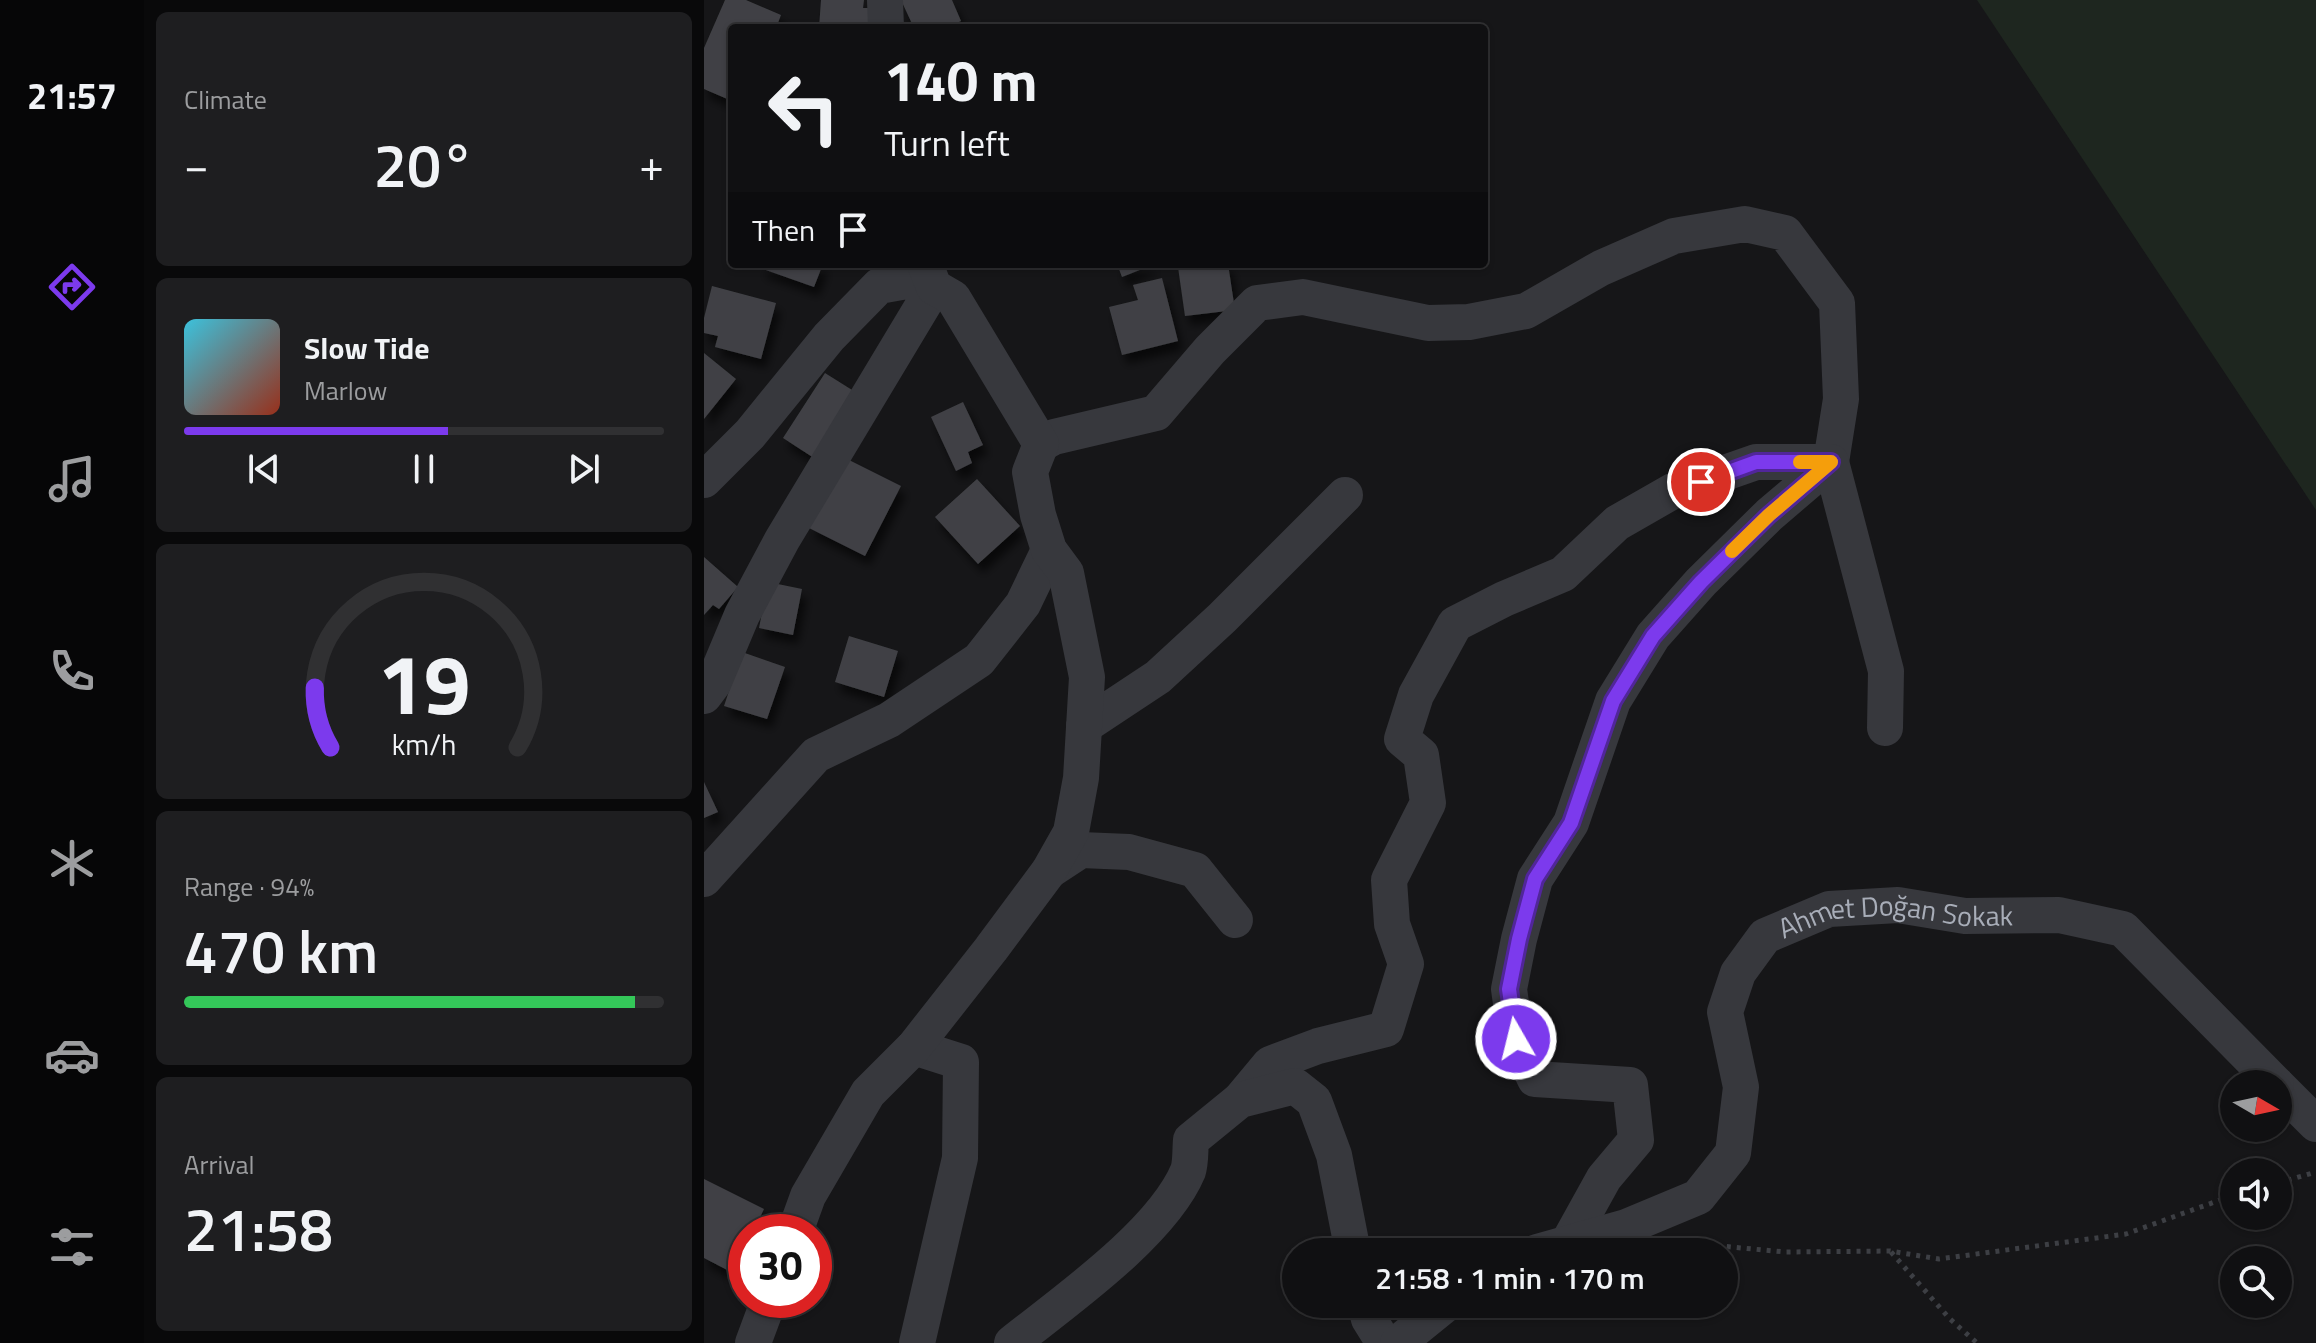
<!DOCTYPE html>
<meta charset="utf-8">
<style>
:root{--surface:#101012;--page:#1e1e20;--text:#f1f3f6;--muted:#9c9d9f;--line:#303032;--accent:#7c3aed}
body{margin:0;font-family:"Titillium Web",sans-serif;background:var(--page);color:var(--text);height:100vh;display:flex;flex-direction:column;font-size:30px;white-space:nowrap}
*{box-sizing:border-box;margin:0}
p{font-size:26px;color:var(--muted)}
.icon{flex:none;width:44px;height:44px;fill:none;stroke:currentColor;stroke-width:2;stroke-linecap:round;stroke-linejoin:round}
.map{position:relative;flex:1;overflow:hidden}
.side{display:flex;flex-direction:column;gap:12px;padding:12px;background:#09090a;width:560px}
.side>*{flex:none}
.guide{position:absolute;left:24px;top:24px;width:760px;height:244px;border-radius:8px;box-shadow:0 2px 6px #0004,0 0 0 2px var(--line);background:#101012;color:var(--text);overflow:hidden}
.needle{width:52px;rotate:99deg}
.buttons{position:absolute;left:1516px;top:1070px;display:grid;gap:16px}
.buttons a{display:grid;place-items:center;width:72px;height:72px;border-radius:50%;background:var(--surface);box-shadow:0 2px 6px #0004,0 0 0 2px var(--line);font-size:40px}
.speed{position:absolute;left:24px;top:1214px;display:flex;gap:16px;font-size:40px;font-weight:700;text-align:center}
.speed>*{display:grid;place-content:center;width:104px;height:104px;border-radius:50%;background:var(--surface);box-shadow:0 2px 6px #0004,0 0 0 2px var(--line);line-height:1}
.speed .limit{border:12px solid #d22;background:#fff;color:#111}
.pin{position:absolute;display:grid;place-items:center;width:68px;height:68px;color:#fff;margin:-34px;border:4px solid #fff;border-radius:50%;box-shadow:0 2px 8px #0007}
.me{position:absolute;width:88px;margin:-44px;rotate:352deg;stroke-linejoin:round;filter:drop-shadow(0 0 6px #0008)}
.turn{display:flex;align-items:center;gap:28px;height:168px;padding:0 24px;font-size:36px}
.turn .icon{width:104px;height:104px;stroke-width:2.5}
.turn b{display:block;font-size:56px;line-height:68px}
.then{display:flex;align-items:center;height:76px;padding:0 24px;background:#0003;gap:16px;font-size:30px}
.big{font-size:60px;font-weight:600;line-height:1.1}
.side .card{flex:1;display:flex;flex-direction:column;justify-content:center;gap:12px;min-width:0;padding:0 28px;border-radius:12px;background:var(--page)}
.side .dial{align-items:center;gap:0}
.dial svg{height:208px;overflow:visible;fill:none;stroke:var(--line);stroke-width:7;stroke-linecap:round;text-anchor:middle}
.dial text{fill:var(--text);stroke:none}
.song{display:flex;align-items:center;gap:24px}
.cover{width:96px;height:96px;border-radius:12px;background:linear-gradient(135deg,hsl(190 70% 55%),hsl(10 70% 35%))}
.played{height:8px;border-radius:4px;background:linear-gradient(90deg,var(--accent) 55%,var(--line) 55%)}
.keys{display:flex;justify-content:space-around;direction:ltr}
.heat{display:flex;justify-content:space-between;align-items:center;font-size:44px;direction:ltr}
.charge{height:12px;border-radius:6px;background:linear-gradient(90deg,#34c759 94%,var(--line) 0)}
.trip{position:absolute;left:578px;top:1238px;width:456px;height:80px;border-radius:40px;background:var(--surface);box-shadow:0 2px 6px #0004,0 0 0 2px var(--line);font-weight:600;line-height:80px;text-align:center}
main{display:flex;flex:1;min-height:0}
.tabs{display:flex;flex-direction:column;width:144px;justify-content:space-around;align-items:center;background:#060607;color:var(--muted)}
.tabs .icon{width:56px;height:56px}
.tabs .selected{color:var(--accent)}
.tabs b{font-size:36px;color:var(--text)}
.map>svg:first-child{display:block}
</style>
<main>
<nav class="tabs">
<b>21:57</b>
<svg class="icon selected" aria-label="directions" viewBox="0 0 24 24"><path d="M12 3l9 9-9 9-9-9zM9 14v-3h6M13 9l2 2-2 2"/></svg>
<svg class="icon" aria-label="music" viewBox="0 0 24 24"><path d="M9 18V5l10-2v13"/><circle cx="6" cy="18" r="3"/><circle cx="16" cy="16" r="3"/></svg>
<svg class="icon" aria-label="phone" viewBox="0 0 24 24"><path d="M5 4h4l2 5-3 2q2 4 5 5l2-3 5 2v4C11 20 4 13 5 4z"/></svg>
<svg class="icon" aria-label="climate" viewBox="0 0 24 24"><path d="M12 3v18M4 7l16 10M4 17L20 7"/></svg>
<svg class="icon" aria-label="car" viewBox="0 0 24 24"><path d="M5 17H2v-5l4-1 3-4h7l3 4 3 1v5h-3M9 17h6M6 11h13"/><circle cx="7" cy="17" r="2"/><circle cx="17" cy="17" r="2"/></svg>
<svg class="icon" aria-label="filters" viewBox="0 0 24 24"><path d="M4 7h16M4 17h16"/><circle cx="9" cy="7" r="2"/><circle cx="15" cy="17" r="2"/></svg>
</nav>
<section class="side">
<div class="card"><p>Climate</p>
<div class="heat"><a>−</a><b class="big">20°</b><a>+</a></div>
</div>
<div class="card">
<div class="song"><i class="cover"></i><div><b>Slow Tide</b><p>Marlow</p></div></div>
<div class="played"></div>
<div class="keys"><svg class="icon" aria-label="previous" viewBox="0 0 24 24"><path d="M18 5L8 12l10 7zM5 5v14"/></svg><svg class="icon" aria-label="pause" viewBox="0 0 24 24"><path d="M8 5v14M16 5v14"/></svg><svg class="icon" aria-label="next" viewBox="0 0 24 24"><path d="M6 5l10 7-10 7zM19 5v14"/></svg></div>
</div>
<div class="card dial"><svg viewBox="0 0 100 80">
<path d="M14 69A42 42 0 1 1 86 69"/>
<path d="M14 69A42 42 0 0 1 8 46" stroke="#7c3aed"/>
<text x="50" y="56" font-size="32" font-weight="700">19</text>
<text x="50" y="72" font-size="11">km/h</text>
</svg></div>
<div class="card"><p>Range · 94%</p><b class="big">470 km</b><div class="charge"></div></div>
<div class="card"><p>Arrival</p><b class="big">21:58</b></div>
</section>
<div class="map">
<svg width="1612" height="1343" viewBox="0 0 1612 1343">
<defs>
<filter id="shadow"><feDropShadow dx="5" dy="9" stdDeviation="4" flood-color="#0009"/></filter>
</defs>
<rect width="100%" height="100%" fill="#161618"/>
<path fill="#1e261f" d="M1273,0H1612V510Z"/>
<path fill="#404145" filter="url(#shadow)" d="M21,0H42L77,15L72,28H28V101L0,89V48Z
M117,0H160L159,8H167L166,28H115Z
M197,0H248L257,21L242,28H210Z
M58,264H119L110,287L56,268Z
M413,264H451L418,277Z
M495,264H524L531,310L481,316L474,267Z
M458,278L474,341L418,355L405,307L434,300L429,285Z
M8,286L72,303L57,359L11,347L14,336L0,333V318Z
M0,353L32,379L0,419Z
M121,373L156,395L113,460L79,438Z
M259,402L279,445L264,452L268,463L252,471L227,417Z
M141,458L197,486L161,556L105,528Z
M273,479L316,526L274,564L231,517Z
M0,557L34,587L15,609L9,605L0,615Z
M64,582L98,589L89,635L55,628Z
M145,636L194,651L180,697L131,682Z
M38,652L81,667L63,719L20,706Z
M0,782L14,812L0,818Z
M0,1179L60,1209L49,1232H42V1246L29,1273L0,1258Z"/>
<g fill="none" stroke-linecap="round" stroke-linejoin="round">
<path stroke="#3d3f44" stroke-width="5" stroke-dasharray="4 6" stroke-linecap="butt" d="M1574,1183L1612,1172
M973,1242L1081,1252L1186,1251L1235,1259L1422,1234L1530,1195
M1187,1252L1246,1319L1273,1343"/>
<g stroke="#37383d" stroke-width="36">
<path d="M181,0L182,28"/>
<path d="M337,444L350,437L452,413L506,350L553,303L599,297L724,323L765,322L822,311L897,268L970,236L1041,224L1081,233L1133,303L1137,399L1127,462L1065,515L997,582L949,636L909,701L867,823L831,879L815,939L805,989L812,1039L831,1079L926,1085L932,1140L900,1178L864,1243"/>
<path d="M0,480L46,434L125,337L175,286L214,279L230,287L78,540L38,615L9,684L0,696"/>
<path d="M380,726L454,677L518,618L641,495"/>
<path d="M345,871L377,850L425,852L491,870L531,920"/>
<path d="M0,879L112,755L185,720L275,660L319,604L345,550"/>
<path d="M210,1047L257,1062L256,1158L213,1343"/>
<path d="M1574,1086L1612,1124"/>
<path d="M536,1100L566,1064L614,1046L682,1029L702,964L688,924L685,880L724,803L717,755L698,739L712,695L751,624L800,599L859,574L913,523L969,491L1052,462H1127L1182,671L1181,728"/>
<path d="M91,1232L104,1196L164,1093L210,1047L287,949L345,871L367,832L377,778L383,677L362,573L345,550L334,515L326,472L337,444L249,298L230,287L221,264"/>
<path id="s1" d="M833,1252L922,1227L994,1197L1029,1153L1037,1087L1021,1012L1034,973L1061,936L1125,909L1194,905L1261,916L1355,915L1419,929L1572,1084"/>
<path d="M661,1304L665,1319L680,1343"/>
<path d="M49,1343L65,1300"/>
<path d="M308,1343C361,1301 458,1233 484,1171C487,1162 486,1150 487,1140L536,1100L591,1086L610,1101L630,1155L649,1252"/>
<path d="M694,1343L742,1304"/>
</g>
</g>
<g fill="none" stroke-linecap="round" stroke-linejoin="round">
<g stroke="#51269a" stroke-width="20">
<path id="route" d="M812,1039L805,989L815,939L831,879L867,823L909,701L949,636L997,582L1065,515L1127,462H1052L997,482"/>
</g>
<use href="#route" stroke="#7c3aed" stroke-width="14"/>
<path stroke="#f59e0b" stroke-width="14" d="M1028,551L1065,515L1127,462H1096"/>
</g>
<g text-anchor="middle" stroke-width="8" stroke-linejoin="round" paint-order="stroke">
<g font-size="28" fill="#a8adb8" stroke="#111113">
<text dy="10" stroke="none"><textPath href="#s1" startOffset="592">Ahmet Doğan Sokak</textPath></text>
</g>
</g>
</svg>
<div class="buttons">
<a><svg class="needle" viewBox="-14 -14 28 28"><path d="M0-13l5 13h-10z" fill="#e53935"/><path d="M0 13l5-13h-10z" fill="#9c9d9f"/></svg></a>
<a><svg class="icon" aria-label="sound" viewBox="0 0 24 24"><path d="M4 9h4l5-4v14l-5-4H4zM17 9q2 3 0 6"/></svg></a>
<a><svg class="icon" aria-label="search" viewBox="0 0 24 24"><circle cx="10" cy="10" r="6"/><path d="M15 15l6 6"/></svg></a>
</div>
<div class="speed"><div class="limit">30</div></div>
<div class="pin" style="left:997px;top:482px;background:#d93025"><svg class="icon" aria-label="arrive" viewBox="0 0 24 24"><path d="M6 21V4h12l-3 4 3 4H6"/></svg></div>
<svg class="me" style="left:812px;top:1039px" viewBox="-20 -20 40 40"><circle r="17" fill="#7c3aed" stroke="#fff" stroke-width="3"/><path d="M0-11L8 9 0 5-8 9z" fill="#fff"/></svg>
<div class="trip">21:58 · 1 min · 170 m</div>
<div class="guide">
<div class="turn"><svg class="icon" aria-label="left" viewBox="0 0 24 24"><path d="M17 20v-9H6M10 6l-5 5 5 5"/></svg><div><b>140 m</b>Turn left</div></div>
<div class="then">Then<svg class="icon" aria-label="arrive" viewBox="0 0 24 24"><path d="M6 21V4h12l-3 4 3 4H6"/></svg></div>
</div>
</div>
</main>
